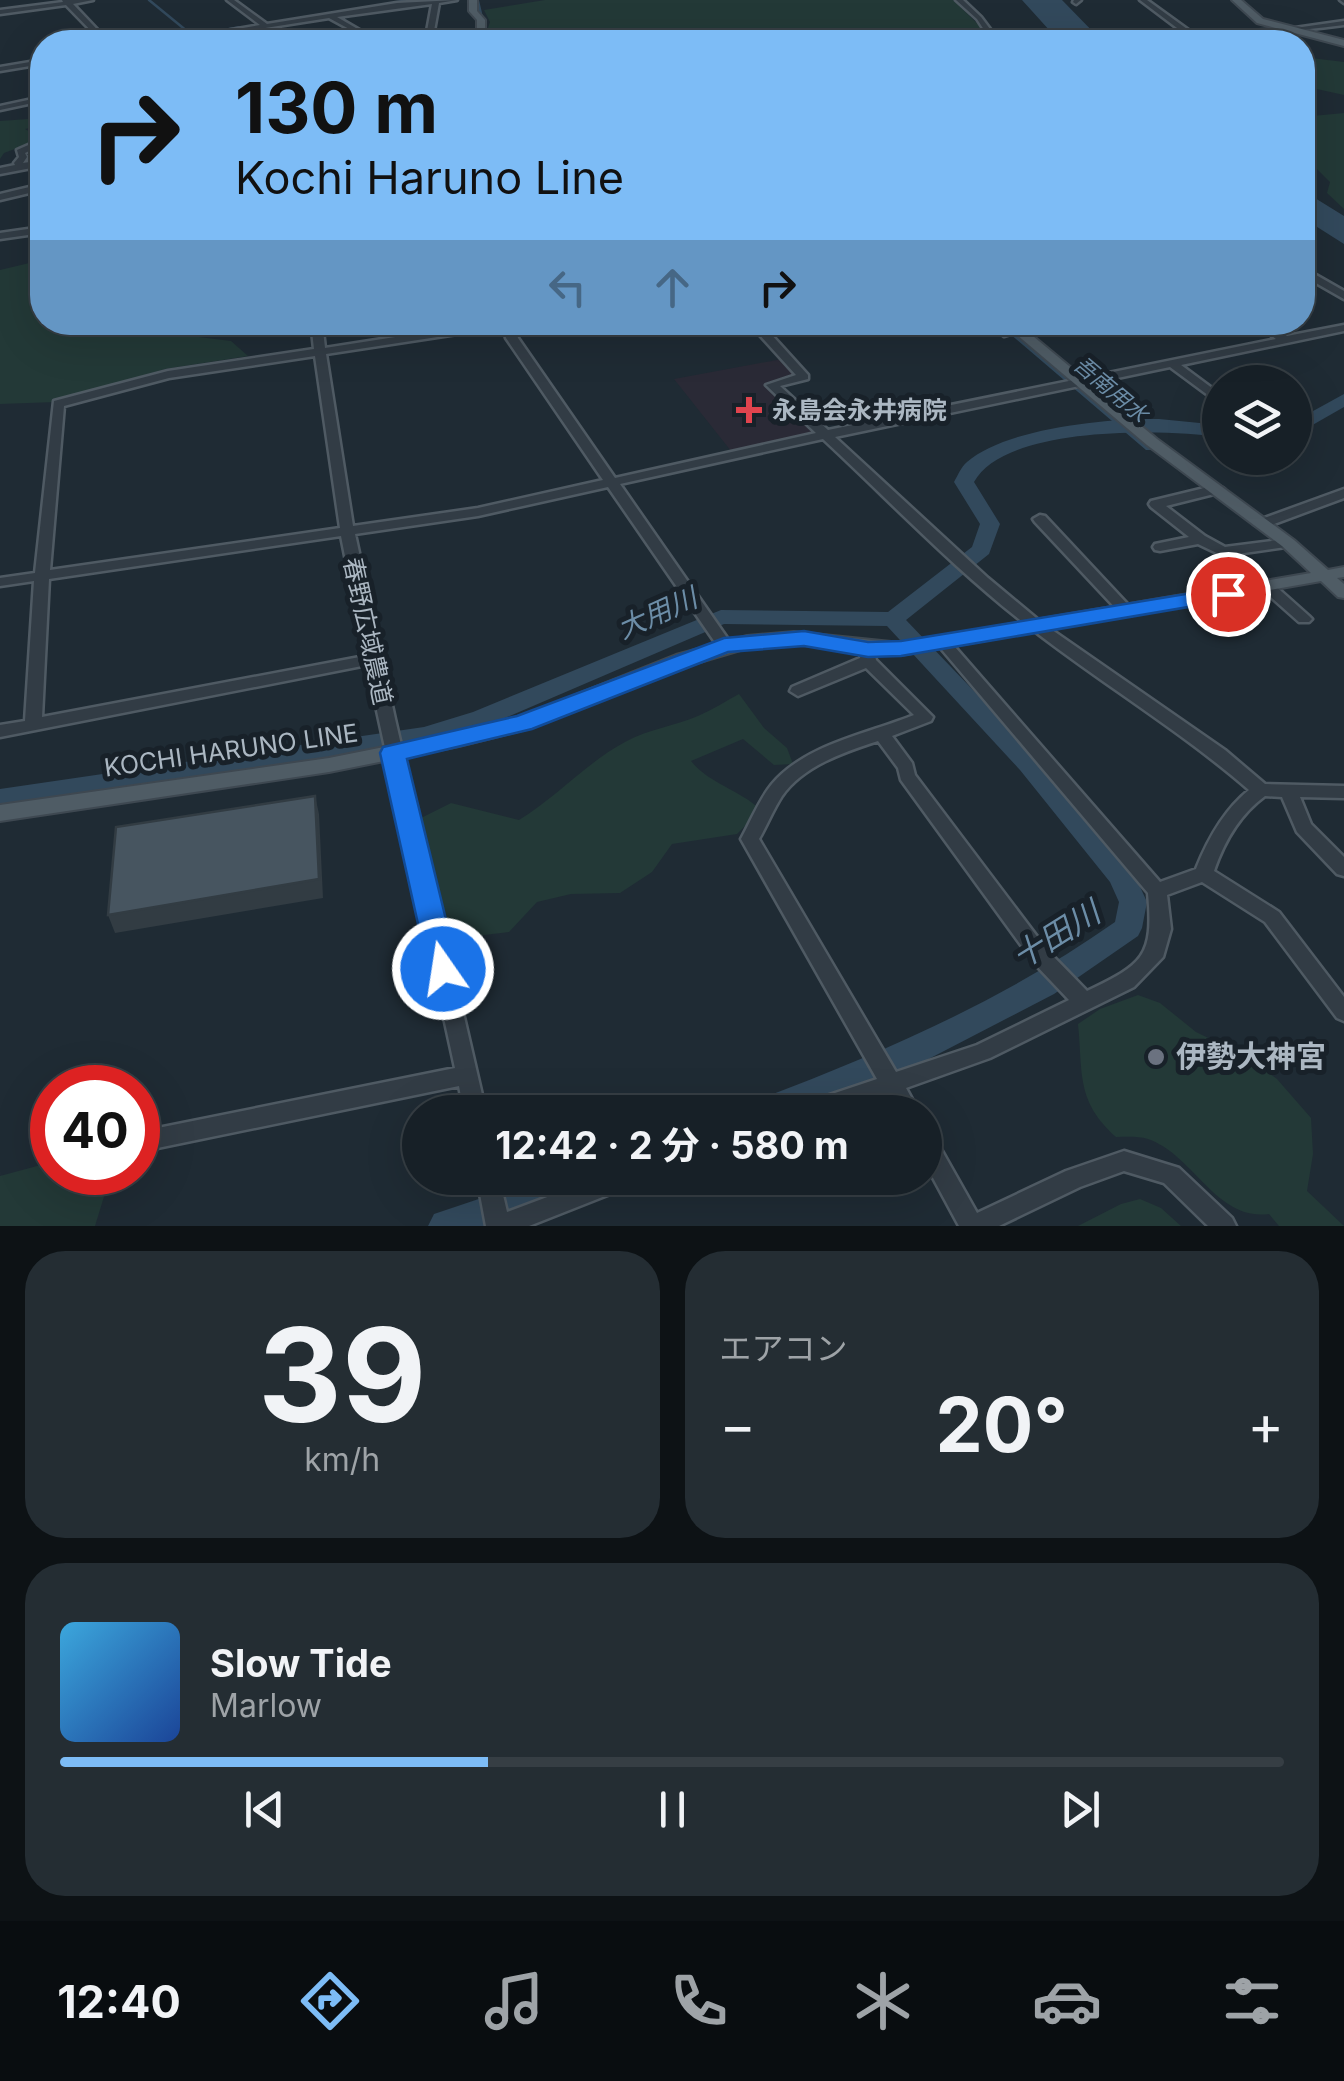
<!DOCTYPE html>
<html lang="ja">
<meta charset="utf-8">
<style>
:root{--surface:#172027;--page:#242d33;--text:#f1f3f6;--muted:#9ea3a7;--line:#363e44;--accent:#7dbcf6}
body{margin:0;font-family:Inter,"Noto Sans JP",sans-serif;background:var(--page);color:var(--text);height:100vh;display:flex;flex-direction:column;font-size:38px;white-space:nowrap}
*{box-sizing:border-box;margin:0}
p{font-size:32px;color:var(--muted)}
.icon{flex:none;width:55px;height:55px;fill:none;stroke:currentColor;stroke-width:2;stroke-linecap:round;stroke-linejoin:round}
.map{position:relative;height:1226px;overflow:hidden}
.drawer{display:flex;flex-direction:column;gap:25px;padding:25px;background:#0d1215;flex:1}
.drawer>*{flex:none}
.top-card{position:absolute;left:30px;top:30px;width:1285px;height:305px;border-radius:40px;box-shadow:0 10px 40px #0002,0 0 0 2px var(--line);background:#7dbcf6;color:#111;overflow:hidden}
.buttons{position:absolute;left:1202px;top:365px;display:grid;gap:20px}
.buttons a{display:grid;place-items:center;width:110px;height:110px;border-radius:50%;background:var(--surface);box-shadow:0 10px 40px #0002,0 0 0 2px var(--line);font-size:50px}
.speed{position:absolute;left:30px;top:1065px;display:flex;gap:20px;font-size:50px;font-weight:700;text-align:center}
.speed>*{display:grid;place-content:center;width:130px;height:130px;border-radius:50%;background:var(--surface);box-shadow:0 10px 40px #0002,0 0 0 2px var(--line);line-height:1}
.speed .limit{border:15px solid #d22;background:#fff;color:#111}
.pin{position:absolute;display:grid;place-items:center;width:85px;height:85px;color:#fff;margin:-42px;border:5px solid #fff;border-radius:50%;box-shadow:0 2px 10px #0007}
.me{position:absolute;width:110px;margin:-55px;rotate:347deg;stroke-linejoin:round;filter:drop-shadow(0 0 8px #0008)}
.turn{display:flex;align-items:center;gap:35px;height:210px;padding:0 40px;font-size:45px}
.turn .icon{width:130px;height:130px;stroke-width:2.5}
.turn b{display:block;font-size:70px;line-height:85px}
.lanes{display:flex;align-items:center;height:95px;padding:0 40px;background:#0003;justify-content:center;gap:50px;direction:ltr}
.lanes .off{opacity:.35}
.big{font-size:75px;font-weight:700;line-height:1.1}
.drawer .widget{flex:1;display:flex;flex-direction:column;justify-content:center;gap:15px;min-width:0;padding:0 35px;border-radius:40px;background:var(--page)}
.drawer .dial{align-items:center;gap:0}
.dial b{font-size:130px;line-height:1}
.song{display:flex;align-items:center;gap:30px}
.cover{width:120px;height:120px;border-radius:15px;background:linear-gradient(135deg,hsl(200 70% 55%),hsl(220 70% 35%))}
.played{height:10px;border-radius:5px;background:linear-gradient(90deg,var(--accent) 35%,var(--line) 35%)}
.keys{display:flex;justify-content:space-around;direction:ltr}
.heat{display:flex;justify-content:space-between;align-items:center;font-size:55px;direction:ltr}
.drawer .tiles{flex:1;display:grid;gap:25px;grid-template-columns:1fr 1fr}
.widget:last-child{grid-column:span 2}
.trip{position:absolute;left:402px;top:1095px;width:540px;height:100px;border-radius:50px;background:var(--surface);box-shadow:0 10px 40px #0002,0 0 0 2px var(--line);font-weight:700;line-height:100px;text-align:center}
.dock{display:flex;height:160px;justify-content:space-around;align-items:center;background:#090d10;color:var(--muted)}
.dock .icon{width:70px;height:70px}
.dock .active{color:var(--accent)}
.dock b{font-size:45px;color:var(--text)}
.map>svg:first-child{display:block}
</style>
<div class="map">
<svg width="1344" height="1226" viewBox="0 0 1344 1226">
<rect width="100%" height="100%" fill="#1f2b34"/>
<path fill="#2a2a36" d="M782,359L799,376L768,385L817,433L731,451L674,379Z"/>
<path fill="#233937" d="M545,0H953L982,28L978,35L987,42H646L645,28L618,33L615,42H488L509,31H487L490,22L484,10Z
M1303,57L1344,62V95L1303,86Z
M1344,113V209L1327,193L1330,182L1317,169L1303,164L1302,117Z
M42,118V125L25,129L42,139L4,153L0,159V121Z
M42,260V322L157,323L151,331L231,341L248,356L165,369L56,402L0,404V270Z
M739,694L764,728L787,748L793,764L774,765L743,739L691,761C708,783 740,790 761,810L737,834L672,844L652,872L620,893L571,894L537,902L509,932L468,937L445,925L421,818L451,803L519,820C557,797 586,763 625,742C649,729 674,726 698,716C712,710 726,701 739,694Z
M1138,995L1160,1003L1196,1032L1245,1056L1277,1079L1311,1118L1313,1154L1307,1191L1344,1226H1279L1269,1214C1216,1221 1194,1155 1148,1139C1138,1136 1126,1137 1116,1137C1076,1101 1083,1074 1078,1024L1100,1009Z
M52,1162V1172L103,1173L106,1190L95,1226H0V1176Z
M1140,1199L1161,1208L1181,1226H1078L1121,1204Z"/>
<path fill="#32495c" d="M1022,0H1062L1103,42H1060Z
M1302,190L1344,216V244L1303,218Z"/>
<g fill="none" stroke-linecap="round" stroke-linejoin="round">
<path stroke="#32495c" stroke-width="2.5" d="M149,0L193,36"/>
<path fill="#32495c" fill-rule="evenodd" d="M473,0H479L487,34L477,42H470L481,33Z
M996,322H1008L1154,446V450H1146Z"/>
<path fill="#32495c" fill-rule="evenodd" d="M401,0H426L375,10L370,7Z
M239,26L243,31L172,42H149Z
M1344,394V407L1295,435V421Z
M1159,419L1220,425V437C1164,429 1005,425 974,482L1000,524L989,554L906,620L1038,758L1132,869L1147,902L1142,928L1138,936L1054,994L917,1065L801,1112H748L752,1102C880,1054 1003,1001 1115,922L1119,902L1110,882L1020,770L887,626L724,624L491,724L424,744L0,807V789L424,727L473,712L721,610L888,612L972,547L980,524L954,482C958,475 961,467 967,462C1006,428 1109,418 1159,419Z
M541,1178H604L599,1189L494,1226H428L434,1214Z"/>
<g stroke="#4f5a63" stroke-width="5">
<path id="minor" d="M62,0H93L73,4L109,42H102L66,5L0,14V10L63,2Z
M227,0H234L267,24L397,3L457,0L439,3L432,42H425L432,4L337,17L380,42H373L329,18L176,42H162L260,25Z
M956,0H963L981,17L996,37L1185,34L1140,0H1147L1194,34L1288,29L1344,21V25C1226,41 1106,36 987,42L990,39L977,19Z
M1074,0H1081L1076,4L1073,2Z
M1340,0H1344V3Z
M42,60V64L0,71V67Z
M42,97V101L0,110V106Z
M42,139V145L25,153L27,157L23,163L42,160V166L0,174V168L15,165L14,163L19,157L17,150Z
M42,184V190L0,200V194Z
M42,227V233L0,239V233Z
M1302,267L1344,291V299L1302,275Z
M311,322H322L325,348L491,322H521L514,326L518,338L615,478L816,433L766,385L796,375L748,322H760L808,375V379L780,386L828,430L1276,339L1253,322H1266L1287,336L1344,325V331L1181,365L1220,394V404L1170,367L835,437L988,578L1042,623L1225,750L1265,784L1344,786V798L1300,797L1311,824L1344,857V876L1337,874L1297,832L1282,797L1265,796C1239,815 1224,842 1214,871L1279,912L1344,997V1021L1337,1018L1265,922L1202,882L1167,895L1171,929L1163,957L1134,987L990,1058L906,1088L919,1112H897L886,1094L834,1112H796L799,1105L877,1079L741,839C751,821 759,800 772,784C806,744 867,734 914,715L866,668L798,696L790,691L792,687L860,658L863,647H873L876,660L933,717L931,721L892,736L912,763L915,775L1048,951L1087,991C1143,964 1154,957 1148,893L938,645L935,642L938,639H948L1160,882L1196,869C1208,839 1224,810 1249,790C1181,731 1104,685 1033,630C958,573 892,503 823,439L620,484L732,645L724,650L719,648L608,487L478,516L355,534L395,719L486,1112H464L459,1086L138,1152V1132L455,1068L367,665L0,737V725L25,721L34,581L0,586V578L35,573L54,401L168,371L314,349ZM503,327L506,338L603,480L478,508L353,526L326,354ZM315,356L340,528L50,570L64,406L169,378ZM341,536L365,656L42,717L49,579ZM878,741L898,768L901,780L1034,963L1069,1000L977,1045L896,1072L759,839C767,825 773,810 782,796C803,766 844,752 878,741Z
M985,322H998L1006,329L1017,327L1023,330L1004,336Z
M1217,485L1224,489L1222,492L1166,506L1205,536L1225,547L1288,539L1295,543L1293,546L1223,556L1198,544L1160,551L1155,550L1153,547L1155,544L1189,537L1151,507L1149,504L1151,501Z
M1344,489V498L1266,527L1261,528L1254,524L1256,521Z
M1040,515L1045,516L1132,609L1134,612L1132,615H1122L1035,522L1033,519Z
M1267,582L1272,583L1309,616L1312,619L1309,622H1299L1262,589L1260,586Z
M925,1132L933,1135L977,1213L1066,1171L1124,1151L1179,1168L1232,1218L1236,1226H1208L1164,1183L1124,1171L1080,1187L999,1226H959L925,1163Z
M477,1178H499L507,1212L598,1178H636L633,1185L529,1226H486Z"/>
</g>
<g stroke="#3e4851" stroke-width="4">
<path id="major" d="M469,0H477V11L485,20V34L475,42H466L477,33V20L469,11Z
M1232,0H1241L1263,19L1344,40V46L1257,23Z
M1002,322H1016L1157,439L1294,540L1328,570L1344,567V577L1337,578L1344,584V598L1338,597L1321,581L901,655L794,644L747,648L656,675L530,728L459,746L329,772L0,821V805L329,758L459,732L518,718L676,655L747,636L794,632L901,643L1311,573L1282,546L1147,445Z"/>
</g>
<use href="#minor" fill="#323c45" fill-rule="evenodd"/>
<use href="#major" fill="#4f5c65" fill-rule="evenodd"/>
</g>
<path fill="#323c43" d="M315,796L319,814L323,898L115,933L108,915Z"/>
<path fill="#475560" stroke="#323c43" stroke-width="2.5" d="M315,796L319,879L108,915L116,827Z"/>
<path fill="#1a73e8" stroke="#114b97" stroke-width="2.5" d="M1228,587L1235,589L1239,594L1235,599L901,656L868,657L804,646L728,652L532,729L407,759L458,969L453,977L443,981L432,977L428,969L380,753L383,747L517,716L724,638L804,631L868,642L901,641Z"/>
<path fill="#e0444e" stroke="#182129" stroke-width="4" d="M744 395h10v10h10v10h-10v10h-10v-10h-10v-10h10z"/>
<circle fill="#6b7280" stroke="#182129" stroke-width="4" cx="1156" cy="1057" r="10"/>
<g text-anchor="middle" stroke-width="10" stroke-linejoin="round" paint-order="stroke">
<g font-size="22" font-style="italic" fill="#6c8da7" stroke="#182129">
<text transform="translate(1111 389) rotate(40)" y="8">吾南用水</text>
</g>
<g font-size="25" font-weight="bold" fill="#abb7c2" stroke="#182129" text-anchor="start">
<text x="772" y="419">永島会永井病院</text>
</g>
<g font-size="25" fill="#abb7c2" stroke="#182129">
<text transform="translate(368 631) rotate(78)" y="9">春野広域農道</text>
<text transform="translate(231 750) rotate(-8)" y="9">KOCHI HARUNO LINE</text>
</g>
<g font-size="28" font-style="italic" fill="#6c8da7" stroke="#182129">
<text transform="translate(657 613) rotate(-24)" y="10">大用川</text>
</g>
<g font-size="30" font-weight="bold" fill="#abb7c2" stroke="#182129" text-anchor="start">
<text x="1176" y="1067">伊勢大神宮</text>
</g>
<g font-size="32" font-style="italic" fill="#6c8da7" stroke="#182129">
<text transform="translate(1056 935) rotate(-32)" y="11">十田川</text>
</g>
</g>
</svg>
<div class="buttons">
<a><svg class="icon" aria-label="layers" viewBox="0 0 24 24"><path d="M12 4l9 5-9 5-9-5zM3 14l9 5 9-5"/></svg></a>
</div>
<div class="speed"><div class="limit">40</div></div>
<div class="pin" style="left:1228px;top:594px;background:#d93025"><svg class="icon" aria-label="arrive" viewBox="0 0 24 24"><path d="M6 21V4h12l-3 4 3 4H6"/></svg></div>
<svg class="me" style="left:443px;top:969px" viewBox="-20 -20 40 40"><circle r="17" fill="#1a73e8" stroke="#fff" stroke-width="3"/><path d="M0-11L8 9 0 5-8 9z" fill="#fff"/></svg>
<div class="trip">12:42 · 2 分 · 580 m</div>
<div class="top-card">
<div class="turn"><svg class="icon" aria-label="right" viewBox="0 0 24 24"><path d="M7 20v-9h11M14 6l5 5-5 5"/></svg><div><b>130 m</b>Kochi Haruno Line</div></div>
<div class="lanes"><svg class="icon off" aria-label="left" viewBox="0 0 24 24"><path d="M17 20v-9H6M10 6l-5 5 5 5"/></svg><svg class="icon off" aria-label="ahead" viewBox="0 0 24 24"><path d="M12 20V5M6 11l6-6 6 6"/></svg><svg class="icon" aria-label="right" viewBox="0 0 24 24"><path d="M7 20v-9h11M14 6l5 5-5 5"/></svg></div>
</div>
</div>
<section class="drawer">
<div class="tiles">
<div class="widget dial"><b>39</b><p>km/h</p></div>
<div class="widget"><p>エアコン</p>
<div class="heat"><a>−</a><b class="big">20°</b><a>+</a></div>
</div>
<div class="widget">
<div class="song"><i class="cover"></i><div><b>Slow Tide</b><p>Marlow</p></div></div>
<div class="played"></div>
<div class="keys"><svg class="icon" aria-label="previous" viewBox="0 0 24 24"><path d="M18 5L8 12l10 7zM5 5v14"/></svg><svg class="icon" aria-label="pause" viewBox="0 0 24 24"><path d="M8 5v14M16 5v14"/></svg><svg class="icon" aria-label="next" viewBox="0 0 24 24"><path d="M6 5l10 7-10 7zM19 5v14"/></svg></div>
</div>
</div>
</section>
<nav class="dock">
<b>12:40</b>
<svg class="icon active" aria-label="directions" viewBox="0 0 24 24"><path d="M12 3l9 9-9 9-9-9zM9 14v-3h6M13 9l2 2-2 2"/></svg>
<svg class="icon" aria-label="music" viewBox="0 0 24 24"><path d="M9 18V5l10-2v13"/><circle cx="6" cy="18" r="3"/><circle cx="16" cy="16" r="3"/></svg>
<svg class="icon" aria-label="phone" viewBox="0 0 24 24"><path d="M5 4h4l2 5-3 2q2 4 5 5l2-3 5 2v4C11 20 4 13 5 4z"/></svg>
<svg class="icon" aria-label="climate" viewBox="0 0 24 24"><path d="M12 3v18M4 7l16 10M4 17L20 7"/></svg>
<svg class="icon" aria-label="car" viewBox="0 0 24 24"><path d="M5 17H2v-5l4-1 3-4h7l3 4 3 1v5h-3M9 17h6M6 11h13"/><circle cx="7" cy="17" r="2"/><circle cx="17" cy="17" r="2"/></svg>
<svg class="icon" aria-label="filters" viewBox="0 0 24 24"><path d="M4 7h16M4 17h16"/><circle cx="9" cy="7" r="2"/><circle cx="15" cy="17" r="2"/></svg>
</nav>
